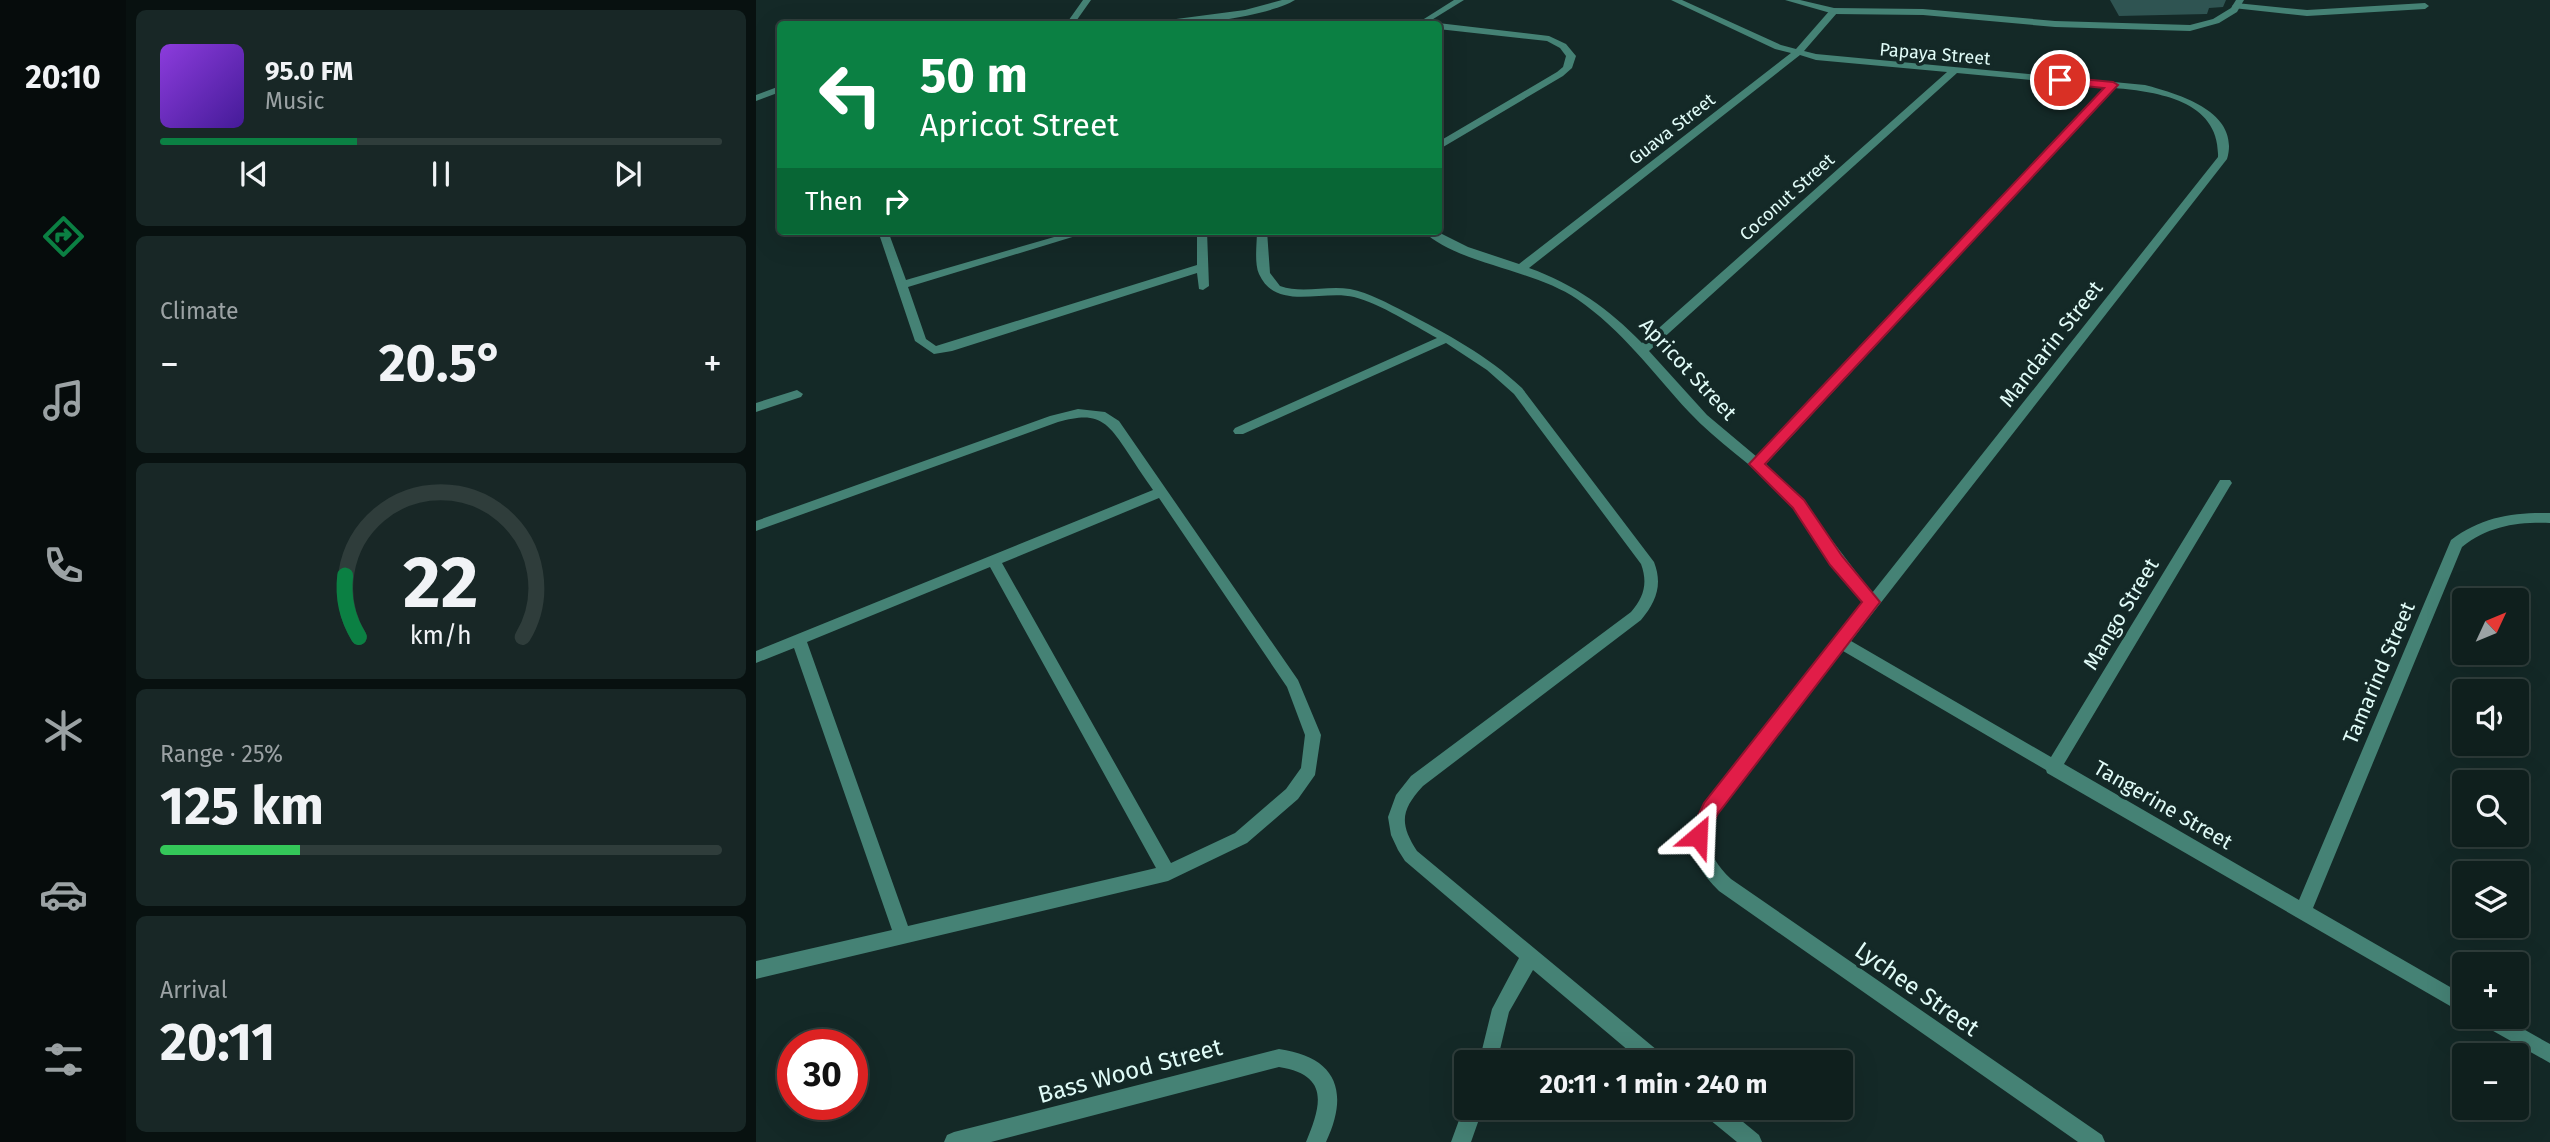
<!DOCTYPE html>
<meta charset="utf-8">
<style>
:root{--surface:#0f1f1d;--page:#182726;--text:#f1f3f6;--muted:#9ba2a4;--line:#2f3d3b;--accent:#0b8043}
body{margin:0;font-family:"Fira Sans",sans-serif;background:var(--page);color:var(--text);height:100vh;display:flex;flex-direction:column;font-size:26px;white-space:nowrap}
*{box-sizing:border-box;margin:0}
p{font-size:23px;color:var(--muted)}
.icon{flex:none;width:38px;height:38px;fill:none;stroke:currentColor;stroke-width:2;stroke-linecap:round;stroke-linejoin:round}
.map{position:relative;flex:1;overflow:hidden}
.side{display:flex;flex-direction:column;gap:10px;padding:10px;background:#081110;width:630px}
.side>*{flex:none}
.hud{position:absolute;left:21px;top:21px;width:665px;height:214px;border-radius:7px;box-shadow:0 7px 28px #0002,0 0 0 2px var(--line);background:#0b8043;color:#fff;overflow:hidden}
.needle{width:46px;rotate:46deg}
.buttons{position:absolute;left:1696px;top:588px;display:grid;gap:14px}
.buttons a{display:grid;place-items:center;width:77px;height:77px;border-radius:7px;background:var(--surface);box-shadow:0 7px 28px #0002,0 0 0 2px var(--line);font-size:35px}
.speed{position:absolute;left:21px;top:1029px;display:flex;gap:14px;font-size:35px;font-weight:700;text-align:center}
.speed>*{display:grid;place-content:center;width:91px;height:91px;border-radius:50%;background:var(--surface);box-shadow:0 7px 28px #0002,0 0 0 2px var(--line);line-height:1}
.speed .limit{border:10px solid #d22;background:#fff;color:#111}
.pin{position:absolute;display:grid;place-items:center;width:60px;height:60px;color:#fff;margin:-30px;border:4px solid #fff;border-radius:50%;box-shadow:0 2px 7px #0007}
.me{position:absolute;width:77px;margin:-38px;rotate:26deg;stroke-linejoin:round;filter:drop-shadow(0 0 5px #0008)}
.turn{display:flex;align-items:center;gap:24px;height:147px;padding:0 28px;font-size:32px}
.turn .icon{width:91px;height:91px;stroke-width:2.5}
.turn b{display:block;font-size:49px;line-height:60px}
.then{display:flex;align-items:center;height:66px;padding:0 28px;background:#0003;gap:14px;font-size:26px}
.big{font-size:52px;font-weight:700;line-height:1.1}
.side .tile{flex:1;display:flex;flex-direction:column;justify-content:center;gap:10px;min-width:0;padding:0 24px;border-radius:10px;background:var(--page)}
.side .dial{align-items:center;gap:0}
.dial svg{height:182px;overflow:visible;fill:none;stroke:var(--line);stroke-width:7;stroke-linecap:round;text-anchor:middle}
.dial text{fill:var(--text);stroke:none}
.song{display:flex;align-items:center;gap:21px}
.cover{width:84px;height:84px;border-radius:10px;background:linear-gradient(135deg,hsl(270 70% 55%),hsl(260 70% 35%))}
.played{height:7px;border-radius:4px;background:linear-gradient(90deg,var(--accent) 35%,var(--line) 35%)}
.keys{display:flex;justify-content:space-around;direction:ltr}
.heat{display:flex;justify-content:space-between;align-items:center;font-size:38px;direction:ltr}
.charge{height:10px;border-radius:5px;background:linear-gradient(90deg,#34c759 25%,var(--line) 0)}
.trip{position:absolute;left:698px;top:1050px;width:399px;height:70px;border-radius:7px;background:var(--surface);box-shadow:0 7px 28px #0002,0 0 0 2px var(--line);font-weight:700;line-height:70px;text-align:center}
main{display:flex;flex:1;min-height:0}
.tabs{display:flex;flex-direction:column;width:126px;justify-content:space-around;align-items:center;background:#060c0c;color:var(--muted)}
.tabs .icon{width:49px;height:49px}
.tabs .active{color:var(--accent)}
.tabs b{font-size:32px;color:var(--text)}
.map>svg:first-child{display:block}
</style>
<main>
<nav class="tabs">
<b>20:10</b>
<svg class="icon active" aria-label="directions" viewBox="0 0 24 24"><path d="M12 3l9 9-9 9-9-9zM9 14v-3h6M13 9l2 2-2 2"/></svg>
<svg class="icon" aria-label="music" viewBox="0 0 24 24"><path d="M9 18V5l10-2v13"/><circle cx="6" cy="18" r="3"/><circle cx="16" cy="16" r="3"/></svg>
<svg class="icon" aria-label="phone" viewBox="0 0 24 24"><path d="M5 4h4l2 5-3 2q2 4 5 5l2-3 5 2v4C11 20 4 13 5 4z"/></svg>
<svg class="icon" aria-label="climate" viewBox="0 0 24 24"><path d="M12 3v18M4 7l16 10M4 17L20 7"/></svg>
<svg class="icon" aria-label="car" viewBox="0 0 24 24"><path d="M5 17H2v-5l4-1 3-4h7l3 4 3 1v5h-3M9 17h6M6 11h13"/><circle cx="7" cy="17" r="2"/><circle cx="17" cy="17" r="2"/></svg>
<svg class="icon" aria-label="filters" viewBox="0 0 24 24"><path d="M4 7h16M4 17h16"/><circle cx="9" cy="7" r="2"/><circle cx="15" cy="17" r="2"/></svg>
</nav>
<section class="side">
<div class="tile">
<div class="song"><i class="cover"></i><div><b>95.0 FM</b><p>Music</p></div></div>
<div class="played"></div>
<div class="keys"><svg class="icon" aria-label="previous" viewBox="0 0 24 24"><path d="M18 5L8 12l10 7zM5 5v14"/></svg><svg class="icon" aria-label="pause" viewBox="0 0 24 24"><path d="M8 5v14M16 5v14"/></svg><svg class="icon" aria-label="next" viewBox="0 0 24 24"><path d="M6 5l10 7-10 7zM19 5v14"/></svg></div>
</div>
<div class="tile"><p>Climate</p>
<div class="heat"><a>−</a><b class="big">20.5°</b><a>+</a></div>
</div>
<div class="tile dial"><svg viewBox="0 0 100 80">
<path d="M14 69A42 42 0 1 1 86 69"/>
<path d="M14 69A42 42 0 0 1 8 42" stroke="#0b8043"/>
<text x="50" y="56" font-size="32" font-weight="700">22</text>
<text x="50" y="72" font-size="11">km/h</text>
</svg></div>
<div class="tile"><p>Range · 25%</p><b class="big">125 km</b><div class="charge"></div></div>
<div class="tile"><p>Arrival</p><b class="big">20:11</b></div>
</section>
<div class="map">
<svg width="1794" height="1142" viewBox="0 0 1794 1142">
<rect width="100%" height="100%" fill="#142927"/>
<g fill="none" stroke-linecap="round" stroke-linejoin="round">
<path fill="#458275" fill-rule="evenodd" d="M327,0H335L318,24H310Z
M698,0H708L669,24H660Z
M915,0H926L1025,45L1040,49L1075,9H1081V13L1048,51L1060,54L1389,85C1423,94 1485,112 1471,159L1095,641L1295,757L1464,480H1474L1476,483L1474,486L1308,764L1543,900L1695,540C1725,517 1757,512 1794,513V523C1760,522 1733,526 1706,547L1557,908L1708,995V1014L1291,773L1290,770L1087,651L960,814C947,842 954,859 975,879L1346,1135L1349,1142H1322L963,891C933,861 930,842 948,804L1108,603C1078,568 1056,527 1024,493C996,464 961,442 933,412C897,373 866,330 821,299C777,269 701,264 667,231H680L712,247L763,264L1035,53L1019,49ZM1044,55L1060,60L1191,72L886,343C853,309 818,284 773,268ZM1201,73L1350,87L1001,457L951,415L893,351ZM1359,88C1403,92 1464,101 1462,157L1116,593L1047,502L1010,464Z
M1480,3L1551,10L1669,3L1673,6L1669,9L1551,16L1477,8L1476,6Z
M682,23L793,36L810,44L820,56L816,68L807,76L682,150V142L801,72L807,67L810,56L804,48L791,41L682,29V24H679Z
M122,231H132L150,280L319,231H336L152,287L170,339L180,346L441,265V231H451L453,286L447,290L443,289L441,273L196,351L178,354L159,341Z
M501,231H511L514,273L524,286C547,294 571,285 594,289C614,293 631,303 649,312C691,334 731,355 766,388L898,562C907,585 900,602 885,620L667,786C645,810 643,823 661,851L907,1055L909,1062H886L777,970L753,1012L741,1062H723L736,1009L763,958L649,861L642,850L635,835L632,817L640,795L655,776L875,612C888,597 892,583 885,564L758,394L731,370L690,343L487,434H479L477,431L479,428L681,338C657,325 625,304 598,297C567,289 520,312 503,274C498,263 501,243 501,231Z
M41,390L47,394L45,397L0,412V403Z
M322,409L349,412L363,421L542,680L565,735L559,775L542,799L491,843L412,881L0,979V961L136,930L38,648L0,663V651L397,490C387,476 378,462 368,447C349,418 338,412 302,422L0,531V521L294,416ZM403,498L531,687L549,735L545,768L530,789L479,833L415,863L246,563ZM234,567L400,868L152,926L51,642Z
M1720,1017H1746L1794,1044V1063L1723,1023Z
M523,1049C580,1057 594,1091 570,1142H550C566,1104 573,1075 523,1067L235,1142H188L191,1135L198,1132Z
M710,1101V1108H727L715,1142H695Z
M946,1108H970L1003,1135L1006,1142H981L948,1115Z"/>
<path fill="#458275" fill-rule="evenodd" d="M526,0H539C513,16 431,27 401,24L405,21L489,10Z
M1029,0H1044L1078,8L1167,9L1299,21L1434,25L1457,19L1475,8L1480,0H1488L1481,12L1463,23L1434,31L1299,27L1167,15L1078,14Z
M24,86V92L0,101V95Z"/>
</g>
<path fill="#2f5452" d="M1354,0H1470L1467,7L1453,8L1451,14L1363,16Z"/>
<path fill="#e11d48" stroke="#92132f" stroke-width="2" d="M1304,77L1357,82L1362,85L1009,464L1048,500L1086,556L1124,602L961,815L949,842L942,845L936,842L933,836L948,803L1106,602L1074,565L1037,508L993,464L1348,88L1300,83V78Z"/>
<g text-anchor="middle" stroke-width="7" stroke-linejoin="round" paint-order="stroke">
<g font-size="18" fill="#e0fbf7" stroke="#142927">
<text transform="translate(1179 54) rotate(5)" y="6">Papaya Street</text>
<text transform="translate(916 129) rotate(-38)" y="6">Guava Street</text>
<text transform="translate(1031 197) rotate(-42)" y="6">Coconut Street</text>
</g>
<g font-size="21" fill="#e0fbf7" stroke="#142927">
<text transform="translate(1295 344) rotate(-52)" y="7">Mandarin Street</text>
<text transform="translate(932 369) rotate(47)" y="7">Apricot Street</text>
<text transform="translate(1365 614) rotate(-59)" y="7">Mango Street</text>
<text transform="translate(1623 673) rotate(-67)" y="7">Tamarind Street</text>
<text transform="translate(1407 805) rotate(30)" y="7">Tangerine Street</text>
</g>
<g font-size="24" fill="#e0fbf7" stroke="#142927">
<text transform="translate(1161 989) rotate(35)" y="8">Lychee Street</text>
<text transform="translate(374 1071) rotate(-15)" y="8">Bass Wood Street</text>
</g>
</g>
</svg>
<div class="buttons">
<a><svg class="needle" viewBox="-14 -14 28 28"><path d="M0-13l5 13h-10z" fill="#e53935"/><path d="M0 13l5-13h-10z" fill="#9ba2a4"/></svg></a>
<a><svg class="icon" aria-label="sound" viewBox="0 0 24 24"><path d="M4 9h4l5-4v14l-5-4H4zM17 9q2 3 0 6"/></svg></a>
<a><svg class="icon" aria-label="search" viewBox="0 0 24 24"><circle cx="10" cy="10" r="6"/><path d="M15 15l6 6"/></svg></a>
<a><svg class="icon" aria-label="layers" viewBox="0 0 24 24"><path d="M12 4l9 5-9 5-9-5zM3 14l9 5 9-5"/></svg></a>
<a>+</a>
<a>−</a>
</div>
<div class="speed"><div class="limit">30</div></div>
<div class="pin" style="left:1304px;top:80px;background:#d93025"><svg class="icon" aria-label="arrive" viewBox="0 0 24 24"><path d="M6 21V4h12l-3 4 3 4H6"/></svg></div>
<svg class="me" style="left:942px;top:836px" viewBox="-20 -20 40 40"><path d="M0-17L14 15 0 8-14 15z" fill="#e11d48" stroke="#fff" stroke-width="4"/></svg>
<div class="trip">20:11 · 1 min · 240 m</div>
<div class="hud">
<div class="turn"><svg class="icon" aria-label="left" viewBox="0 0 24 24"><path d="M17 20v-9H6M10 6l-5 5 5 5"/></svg><div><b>50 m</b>Apricot Street</div></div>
<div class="then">Then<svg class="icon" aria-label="right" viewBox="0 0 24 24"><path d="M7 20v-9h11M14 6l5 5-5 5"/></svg></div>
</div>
</div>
</main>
